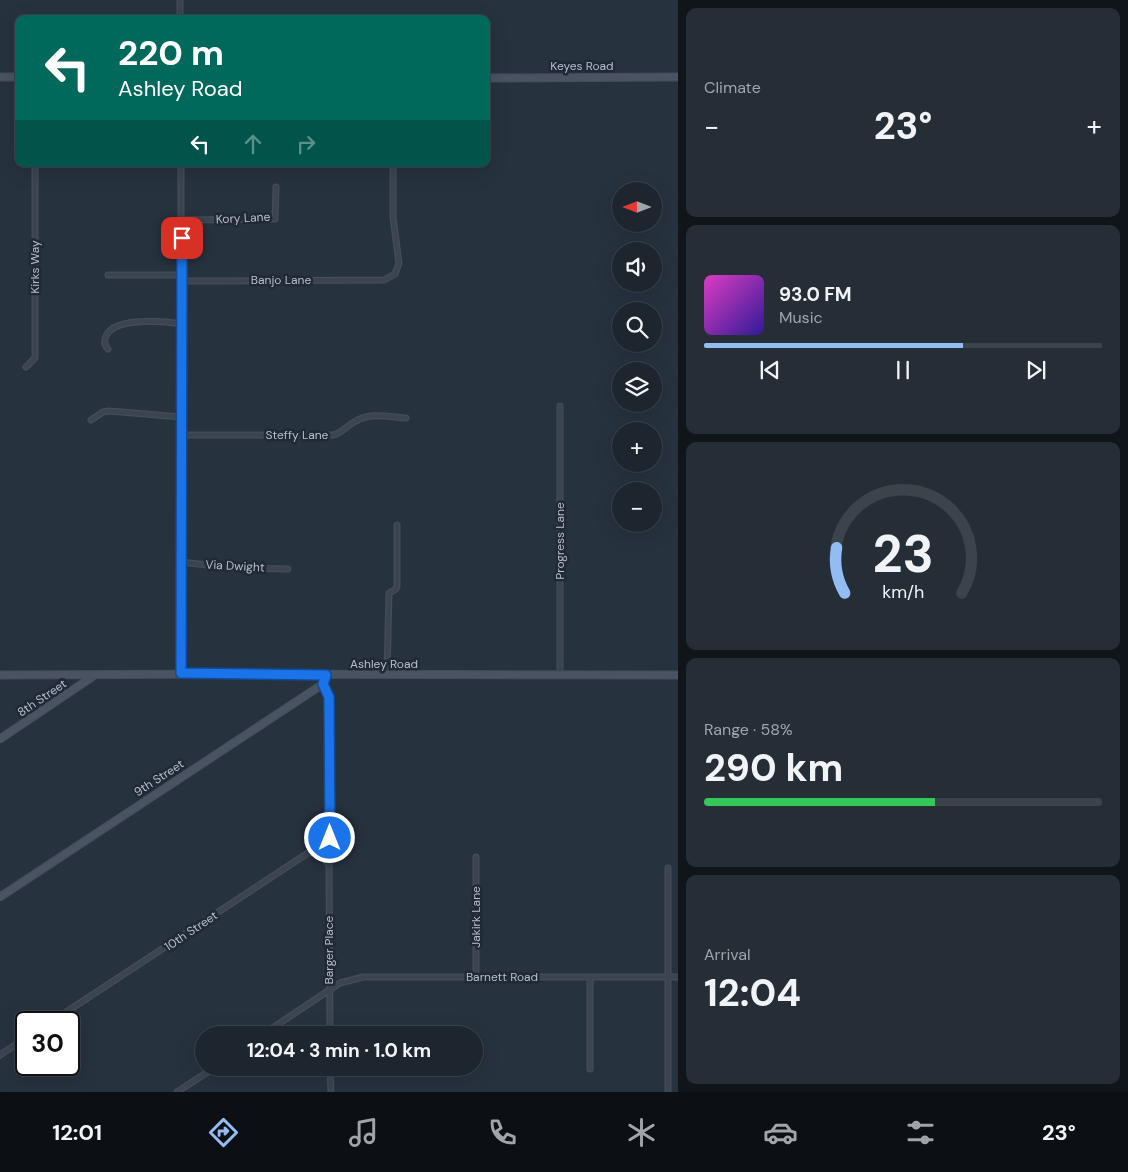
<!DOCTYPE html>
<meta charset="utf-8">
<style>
:root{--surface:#1d262f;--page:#252e37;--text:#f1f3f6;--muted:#a0a5aa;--line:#3b434b;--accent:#93bcf3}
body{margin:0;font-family:"DM Sans",sans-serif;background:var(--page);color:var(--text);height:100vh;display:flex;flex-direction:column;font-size:19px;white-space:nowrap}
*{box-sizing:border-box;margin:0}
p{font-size:16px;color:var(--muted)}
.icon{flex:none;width:28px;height:28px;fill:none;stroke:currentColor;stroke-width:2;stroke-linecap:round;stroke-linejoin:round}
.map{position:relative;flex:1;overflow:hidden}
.panel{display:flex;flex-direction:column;gap:8px;padding:8px;background:#10151a;width:450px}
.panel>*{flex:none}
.guide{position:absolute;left:15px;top:15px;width:475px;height:152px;border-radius:10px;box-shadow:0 5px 20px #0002,0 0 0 1px var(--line);background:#00695c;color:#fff;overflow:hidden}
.needle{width:32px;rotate:270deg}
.controls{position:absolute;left:612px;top:182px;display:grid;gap:10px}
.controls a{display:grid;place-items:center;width:50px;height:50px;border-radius:50%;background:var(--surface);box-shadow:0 5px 20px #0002,0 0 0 1px var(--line);font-size:25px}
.speed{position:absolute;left:15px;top:1011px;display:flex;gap:10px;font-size:25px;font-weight:700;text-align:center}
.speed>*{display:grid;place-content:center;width:65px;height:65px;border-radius:50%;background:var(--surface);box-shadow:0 5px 20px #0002,0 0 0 1px var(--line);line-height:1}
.speed .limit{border:2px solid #111;border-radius:8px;background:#fff;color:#111}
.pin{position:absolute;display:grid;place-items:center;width:42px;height:42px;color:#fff;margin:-21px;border-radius:10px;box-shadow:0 2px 8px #0006}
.me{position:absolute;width:55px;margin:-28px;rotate:0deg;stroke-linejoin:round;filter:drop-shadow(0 0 4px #0008)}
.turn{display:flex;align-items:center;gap:18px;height:105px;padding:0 20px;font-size:22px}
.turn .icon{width:65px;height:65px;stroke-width:2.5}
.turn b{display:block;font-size:35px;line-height:42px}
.lanes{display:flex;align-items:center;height:48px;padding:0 20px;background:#0003;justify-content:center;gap:25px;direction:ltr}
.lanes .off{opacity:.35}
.big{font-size:38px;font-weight:700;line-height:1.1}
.panel .tile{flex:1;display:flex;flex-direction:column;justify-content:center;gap:8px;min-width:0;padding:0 18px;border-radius:10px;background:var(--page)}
.panel .dial{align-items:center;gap:0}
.dial svg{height:130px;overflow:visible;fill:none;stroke:var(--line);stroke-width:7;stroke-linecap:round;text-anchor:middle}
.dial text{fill:var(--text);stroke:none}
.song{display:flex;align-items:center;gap:15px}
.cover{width:60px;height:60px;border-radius:8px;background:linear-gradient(135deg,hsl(310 70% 55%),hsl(250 70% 35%))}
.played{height:5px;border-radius:2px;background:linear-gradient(90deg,var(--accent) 65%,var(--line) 65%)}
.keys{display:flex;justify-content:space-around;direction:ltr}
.heat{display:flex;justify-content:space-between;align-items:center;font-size:28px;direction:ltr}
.charge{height:8px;border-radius:4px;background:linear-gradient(90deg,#34c759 58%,var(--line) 0)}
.trip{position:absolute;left:195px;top:1026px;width:288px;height:50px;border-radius:25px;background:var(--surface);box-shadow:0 5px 20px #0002,0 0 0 1px var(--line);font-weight:700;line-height:50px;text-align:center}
.tab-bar{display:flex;height:80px;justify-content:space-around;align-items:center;background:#0c0f13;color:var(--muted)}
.tab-bar .icon{width:35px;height:35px}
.tab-bar .active{color:var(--accent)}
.tab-bar b{font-size:22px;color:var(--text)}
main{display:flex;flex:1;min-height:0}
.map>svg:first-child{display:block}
</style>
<main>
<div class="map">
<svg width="678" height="1092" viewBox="0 0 678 1092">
<rect width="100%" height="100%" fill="#27323f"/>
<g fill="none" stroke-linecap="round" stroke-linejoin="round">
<g stroke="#444d58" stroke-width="7">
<path id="street" d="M180,0V19
M181,220L275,219L276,187
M108,275H182
M182,281L384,280L395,274L399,263L393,217V164
M108,349C105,346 104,343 105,339C110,316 164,321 182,324
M26,367L35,358V164
M560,406V675
M91,420L103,412L109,411L181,417
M181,435H333C343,433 347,425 356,421C370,412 390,417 406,418
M181,562L234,568L288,569
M181,673V164
M387,675L389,593L396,589L397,586V525
M323,684L329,697L330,838
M476,857V977
M590,977V1069
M51,1022L308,853C319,852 322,856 329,865L330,1035
M262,1035L340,983L363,977H678
M0,1055L26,1038
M330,1068L331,1092
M177,1092L214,1068
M668,1092V868"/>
</g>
<g stroke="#444d58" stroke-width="9">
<path id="secondary" d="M0,77H19
M486,78L678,77
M0,675C226,673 452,675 678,675
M0,739L95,675
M0,897L323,684L326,675"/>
</g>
<use href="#street" stroke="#3b444f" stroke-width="4.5"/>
<use href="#secondary" stroke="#495362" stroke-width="7"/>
</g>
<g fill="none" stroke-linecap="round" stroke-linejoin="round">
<g stroke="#114b97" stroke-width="12">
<path id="route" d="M182,238L181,673L326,675L323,684L329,697L330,838"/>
</g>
<use href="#route" stroke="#1a73e8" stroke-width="9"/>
</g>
<g text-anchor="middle" stroke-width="5" stroke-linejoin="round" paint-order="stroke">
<g font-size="12" fill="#b7bfca" stroke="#202935">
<text x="582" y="70">Keyes Road</text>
<text transform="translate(243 218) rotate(-3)" y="4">Kory Lane</text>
<text transform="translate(35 267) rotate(-90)" y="4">Kirks Way</text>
<text x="281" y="284">Banjo Lane</text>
<text x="297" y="439">Steffy Lane</text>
<text transform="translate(560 541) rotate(-90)" y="4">Progress Lane</text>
<text transform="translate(235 566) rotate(3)" y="4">Via Dwight</text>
<text x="384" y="668">Ashley Road</text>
<text transform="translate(42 698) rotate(-34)" y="4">8th Street</text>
<text transform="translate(159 778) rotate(-33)" y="4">9th Street</text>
<text transform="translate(476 917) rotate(-90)" y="4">Jakirk Lane</text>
<text transform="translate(191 931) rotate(-34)" y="4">10th Street</text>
<text transform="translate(329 950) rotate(-90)" y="4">Barger Place</text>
<text x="502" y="981">Barnett Road</text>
</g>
</g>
</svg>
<div class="controls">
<a><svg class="needle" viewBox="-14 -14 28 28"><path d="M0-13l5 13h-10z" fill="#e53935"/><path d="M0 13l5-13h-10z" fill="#a0a5aa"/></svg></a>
<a><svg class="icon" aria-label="sound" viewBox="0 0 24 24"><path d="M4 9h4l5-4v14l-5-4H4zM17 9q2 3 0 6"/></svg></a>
<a><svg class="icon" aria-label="search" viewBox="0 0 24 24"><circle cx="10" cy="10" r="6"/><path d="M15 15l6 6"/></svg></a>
<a><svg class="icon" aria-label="layers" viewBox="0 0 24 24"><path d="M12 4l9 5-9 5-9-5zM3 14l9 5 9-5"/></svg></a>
<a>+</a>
<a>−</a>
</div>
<div class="speed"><div class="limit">30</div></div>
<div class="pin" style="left:182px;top:238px;background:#d93025"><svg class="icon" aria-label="arrive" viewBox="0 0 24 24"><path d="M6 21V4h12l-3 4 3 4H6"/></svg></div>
<svg class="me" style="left:330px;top:838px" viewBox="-20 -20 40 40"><circle r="17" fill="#1a73e8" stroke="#fff" stroke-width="3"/><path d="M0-11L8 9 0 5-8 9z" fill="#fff"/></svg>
<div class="trip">12:04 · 3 min · 1.0 km</div>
<div class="guide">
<div class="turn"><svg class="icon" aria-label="left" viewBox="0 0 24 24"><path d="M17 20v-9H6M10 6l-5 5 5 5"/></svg><div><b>220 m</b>Ashley Road</div></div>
<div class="lanes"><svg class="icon" aria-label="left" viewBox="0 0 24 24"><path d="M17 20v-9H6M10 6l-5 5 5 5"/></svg><svg class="icon off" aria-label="ahead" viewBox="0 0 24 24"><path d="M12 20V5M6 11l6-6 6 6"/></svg><svg class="icon off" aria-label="right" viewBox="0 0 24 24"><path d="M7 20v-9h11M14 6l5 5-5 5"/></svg></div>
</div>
</div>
<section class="panel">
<div class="tile"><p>Climate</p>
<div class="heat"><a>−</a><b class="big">23°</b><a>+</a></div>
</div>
<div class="tile">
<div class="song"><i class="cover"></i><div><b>93.0 FM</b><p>Music</p></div></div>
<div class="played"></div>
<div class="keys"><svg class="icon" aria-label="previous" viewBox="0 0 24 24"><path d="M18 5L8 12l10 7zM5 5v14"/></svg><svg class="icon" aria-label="pause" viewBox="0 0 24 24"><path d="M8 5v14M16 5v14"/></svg><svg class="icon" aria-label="next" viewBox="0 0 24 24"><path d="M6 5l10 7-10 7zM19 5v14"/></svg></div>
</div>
<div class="tile dial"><svg viewBox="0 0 100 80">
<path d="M14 69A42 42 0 1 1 86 69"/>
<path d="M14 69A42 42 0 0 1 9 41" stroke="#93bcf3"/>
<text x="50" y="56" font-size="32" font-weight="700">23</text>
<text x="50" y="72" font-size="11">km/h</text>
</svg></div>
<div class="tile"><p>Range · 58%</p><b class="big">290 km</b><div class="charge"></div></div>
<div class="tile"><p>Arrival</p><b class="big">12:04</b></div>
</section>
</main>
<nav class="tab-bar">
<b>12:01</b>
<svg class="icon active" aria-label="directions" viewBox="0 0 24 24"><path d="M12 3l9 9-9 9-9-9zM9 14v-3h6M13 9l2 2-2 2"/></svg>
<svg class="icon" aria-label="music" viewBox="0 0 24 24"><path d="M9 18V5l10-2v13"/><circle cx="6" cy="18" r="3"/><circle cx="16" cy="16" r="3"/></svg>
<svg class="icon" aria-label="phone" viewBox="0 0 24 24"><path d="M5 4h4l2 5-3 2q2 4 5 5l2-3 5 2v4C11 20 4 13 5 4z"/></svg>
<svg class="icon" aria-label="climate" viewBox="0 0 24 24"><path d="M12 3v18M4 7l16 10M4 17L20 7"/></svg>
<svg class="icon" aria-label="car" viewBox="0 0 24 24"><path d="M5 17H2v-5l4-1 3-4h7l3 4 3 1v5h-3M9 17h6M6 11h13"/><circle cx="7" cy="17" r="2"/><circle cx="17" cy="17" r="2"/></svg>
<svg class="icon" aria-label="filters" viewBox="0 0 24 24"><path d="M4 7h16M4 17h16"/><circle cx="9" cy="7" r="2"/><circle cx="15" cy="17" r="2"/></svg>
<b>23°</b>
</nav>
